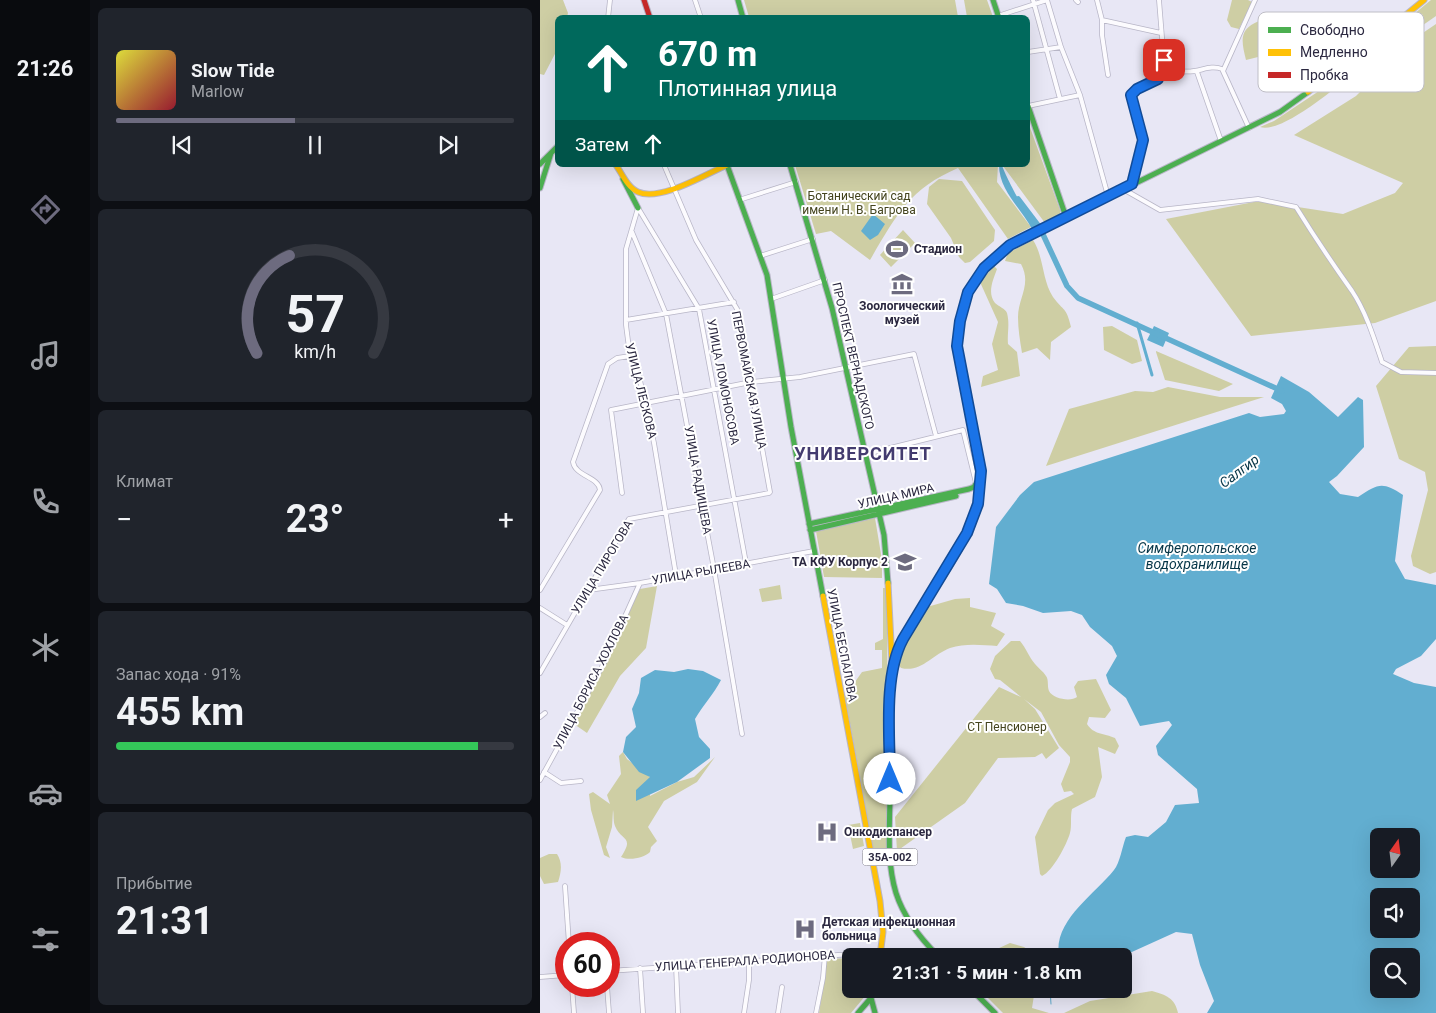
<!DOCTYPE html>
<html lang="ru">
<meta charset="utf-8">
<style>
:root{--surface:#171b24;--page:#20242c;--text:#f1f3f6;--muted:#9ea1a6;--line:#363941;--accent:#6d6b7f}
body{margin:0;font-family:Roboto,sans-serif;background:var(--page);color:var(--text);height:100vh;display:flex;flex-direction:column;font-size:19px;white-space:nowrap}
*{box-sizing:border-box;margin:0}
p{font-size:16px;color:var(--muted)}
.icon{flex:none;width:28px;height:28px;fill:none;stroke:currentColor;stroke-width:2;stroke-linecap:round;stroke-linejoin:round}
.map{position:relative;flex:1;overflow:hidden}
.sheet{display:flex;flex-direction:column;gap:8px;padding:8px;background:#0d0f14;width:450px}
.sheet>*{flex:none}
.top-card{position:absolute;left:15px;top:15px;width:475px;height:152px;border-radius:8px;box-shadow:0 5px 20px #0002;background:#00695c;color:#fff;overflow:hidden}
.needle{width:32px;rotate:14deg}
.controls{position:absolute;left:830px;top:828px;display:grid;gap:10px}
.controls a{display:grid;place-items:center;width:50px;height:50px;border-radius:8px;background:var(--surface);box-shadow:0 5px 20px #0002;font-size:25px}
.speed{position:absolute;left:15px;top:932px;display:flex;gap:10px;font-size:25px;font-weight:700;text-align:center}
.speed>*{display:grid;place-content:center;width:65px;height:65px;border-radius:50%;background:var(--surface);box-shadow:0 5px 20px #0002;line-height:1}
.speed .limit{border:8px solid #d22;background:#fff;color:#111}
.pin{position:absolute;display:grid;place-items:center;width:42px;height:42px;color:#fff;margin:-21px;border-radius:10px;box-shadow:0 2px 8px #0006}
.me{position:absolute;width:55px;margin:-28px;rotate:0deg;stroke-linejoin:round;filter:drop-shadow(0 0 4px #0008)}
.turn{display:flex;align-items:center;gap:18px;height:105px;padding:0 20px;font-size:22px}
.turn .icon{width:65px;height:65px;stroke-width:2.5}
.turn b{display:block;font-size:35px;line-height:42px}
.then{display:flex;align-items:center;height:48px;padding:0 20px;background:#0003;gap:10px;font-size:19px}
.big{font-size:38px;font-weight:700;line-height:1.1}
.sheet .card{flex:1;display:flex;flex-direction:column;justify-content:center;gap:8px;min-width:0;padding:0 18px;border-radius:8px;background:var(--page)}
.sheet .dial{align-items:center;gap:0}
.dial svg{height:130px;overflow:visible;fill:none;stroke:var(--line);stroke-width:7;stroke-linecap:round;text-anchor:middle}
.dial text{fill:var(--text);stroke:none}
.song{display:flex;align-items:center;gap:15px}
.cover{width:60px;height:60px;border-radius:8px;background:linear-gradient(135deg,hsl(60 70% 55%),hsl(350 70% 35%))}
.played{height:5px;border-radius:2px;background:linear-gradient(90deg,var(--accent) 45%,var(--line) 45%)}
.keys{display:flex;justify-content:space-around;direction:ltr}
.heat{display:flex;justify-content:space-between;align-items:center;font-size:28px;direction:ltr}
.charge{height:8px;border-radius:4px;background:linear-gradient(90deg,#34c759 91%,var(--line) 0)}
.trip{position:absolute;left:302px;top:948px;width:290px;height:50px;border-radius:8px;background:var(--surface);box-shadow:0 5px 20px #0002;font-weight:700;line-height:50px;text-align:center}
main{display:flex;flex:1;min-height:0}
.menu{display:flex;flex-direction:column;width:90px;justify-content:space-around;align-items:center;background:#090b0e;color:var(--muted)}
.menu .icon{width:35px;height:35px}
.menu .on{color:var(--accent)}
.menu b{font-size:22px;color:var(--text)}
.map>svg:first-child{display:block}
</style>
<main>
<nav class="menu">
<b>21:26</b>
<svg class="icon on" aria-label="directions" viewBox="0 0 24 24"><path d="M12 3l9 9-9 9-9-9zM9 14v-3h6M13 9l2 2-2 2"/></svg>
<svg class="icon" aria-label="music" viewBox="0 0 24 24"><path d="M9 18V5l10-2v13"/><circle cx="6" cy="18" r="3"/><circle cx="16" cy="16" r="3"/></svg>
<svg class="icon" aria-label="phone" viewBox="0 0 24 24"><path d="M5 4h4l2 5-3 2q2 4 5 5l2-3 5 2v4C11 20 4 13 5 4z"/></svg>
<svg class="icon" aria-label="climate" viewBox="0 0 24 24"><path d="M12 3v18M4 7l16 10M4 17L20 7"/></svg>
<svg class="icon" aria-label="car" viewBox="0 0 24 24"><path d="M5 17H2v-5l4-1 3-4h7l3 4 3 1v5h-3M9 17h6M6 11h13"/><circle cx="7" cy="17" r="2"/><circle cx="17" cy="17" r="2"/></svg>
<svg class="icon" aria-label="filters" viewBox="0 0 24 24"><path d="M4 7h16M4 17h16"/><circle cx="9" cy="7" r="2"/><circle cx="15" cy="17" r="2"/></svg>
</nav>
<section class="sheet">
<div class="card">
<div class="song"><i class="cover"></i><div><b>Slow Tide</b><p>Marlow</p></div></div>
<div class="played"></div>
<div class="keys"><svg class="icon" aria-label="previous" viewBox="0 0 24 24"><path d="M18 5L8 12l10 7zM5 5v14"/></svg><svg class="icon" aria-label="pause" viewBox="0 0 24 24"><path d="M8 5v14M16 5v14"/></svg><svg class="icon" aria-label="next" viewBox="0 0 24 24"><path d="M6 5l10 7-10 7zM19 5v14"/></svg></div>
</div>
<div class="card dial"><svg viewBox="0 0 100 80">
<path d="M14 69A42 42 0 1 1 86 69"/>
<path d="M14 69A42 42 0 0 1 34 9" stroke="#6d6b7f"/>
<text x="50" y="56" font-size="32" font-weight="700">57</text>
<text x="50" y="72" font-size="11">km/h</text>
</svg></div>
<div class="card"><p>Климат</p>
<div class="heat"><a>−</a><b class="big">23°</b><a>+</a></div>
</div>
<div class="card"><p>Запас хода · 91%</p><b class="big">455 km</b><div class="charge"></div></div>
<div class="card"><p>Прибытие</p><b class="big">21:31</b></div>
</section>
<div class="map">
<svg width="896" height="1013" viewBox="0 0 896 1013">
<rect width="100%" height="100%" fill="#e8e7f5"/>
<path fill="#cecea4" d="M0,0H23L28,13L27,17L18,18L17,50L4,75L0,74Z
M204,0H415L418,17H209Z
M424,0H447L453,17H427Z
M692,0H708L712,2L699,29L691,27L687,20Z
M891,0H896V16L873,32L863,33L839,47L834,56C813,73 745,135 720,127L734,121L785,87Z
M737,18C753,20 755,42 760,55L758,59L744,66L726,55L706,60C701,40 699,29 719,21L721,25L733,24Z
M896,24V301L835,323L711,336L626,219L719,201L803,214L855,193L863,183L754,135L816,96L871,41Z
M488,122L520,210V216L505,223L463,166L488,165Z
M255,165H458L457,182L491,227L468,239L418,168C369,189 356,216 330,260L291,231L276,234Z
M399,179L422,181L455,230L454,241L430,262L425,263L419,257L411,238L387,204L389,187Z
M363,230L375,243L351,267L340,255Z
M493,240C504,257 502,280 513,297C524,312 526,306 531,327L511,342L510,360L497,348L482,353C480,341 478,329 478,317C478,298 492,284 481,264L465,261L468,253Z
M454,266L457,269C453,280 447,293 455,303C459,307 465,308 467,313C470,324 467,333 468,344L477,352L480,376L441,387L443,376L458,370L452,344L458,322L440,282Z
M572,326L597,340L602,361L592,364L564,350L563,327Z
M896,346V572L890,574L873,566L871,556L888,490L885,472L859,459L836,386L869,347Z
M616,352V351L693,384L679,391L625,380Z
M628,387L680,397H724L506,466L529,409L595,391L613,392Z
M335,518L342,560V578L284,577L276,531Z
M240,585L242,599L222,602L219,589Z
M117,586L106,648L80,676L47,733L34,724L100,589Z
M343,588H347L348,836L346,856L340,858L334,854L305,696L322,672L342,668V650H335V643L343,639Z
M430,598V607L456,613L451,626L465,634L457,646C442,645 425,643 410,648C392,655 381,673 361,668L358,664L366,640L387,607L415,599Z
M471,641H480C486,648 489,657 495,664C498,668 503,671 506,676C509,680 507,686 509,691C513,699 531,702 537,697L534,687L538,681L556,679L571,710L565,718L549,717L547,724C554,735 564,733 575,738L579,746L575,754L558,747L562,777L555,797L532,809C530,817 532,825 530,833C527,844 513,871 502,876L500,874L495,837L508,810L515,803L534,794L531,791L524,792L521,784L530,762V757L519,745L501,712L484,699L495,709L519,748L506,759L502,753L495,757L458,758L425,803L357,851L355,817L459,687L481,697L460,680L455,679L450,669L455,656Z
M83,752L87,759L110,777V796L137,782L154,777L175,757L157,782L124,801L108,827L117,841L111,847L110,852C104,858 89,861 81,857C95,836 81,841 75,826C73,821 74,814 73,810L72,827L66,847L70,858L64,855L51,810L49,794L53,792L70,804L67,795L81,774L79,756Z
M320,823L324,846L313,849L308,825Z
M9,854H17C23,863 21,873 18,882L4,884L0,876V858Z
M470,943L484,947L497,956H452L457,949Z
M311,958V989H327L326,995L311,1013H279L287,959Z
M443,989H495L492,1008L509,1013H463L445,995Z
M612,991C626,995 635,998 638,1013H524L550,1001Z"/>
<path fill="#62aed0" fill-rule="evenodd" d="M459,165H462C462,169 484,211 488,215C491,220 496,222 501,224L492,229C480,207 459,190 459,165Z
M333,214L345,224L338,235L330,240L321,231Z
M614,326L629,333L623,347L607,340Z
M741,376L769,392L798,417L818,397L823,400L824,447L797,476L789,482L800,494L818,497C838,484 842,481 863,495L855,561L865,579L896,585V639L881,656L856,669L853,674L874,683L896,687V1013H667L674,1001L660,965L652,934L636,932L583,956H519C513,921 554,895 574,870C580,863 582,847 586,837L595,835L608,837L626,822L635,805L659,803L657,789L618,755L616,746L632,725L629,721L600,726L586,698L569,684L566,675L577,656L572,646L550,627L542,615L531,611L503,613L483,606L466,603L457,589L449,584L456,527L480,495L494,482L709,413L720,417L744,414L746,411L742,404L731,398ZM871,836V869H839V836ZM871,896V929H839V896ZM871,956V989H839V956Z
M148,669L163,671L181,680C174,694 163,705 155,719L159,737L170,749V758L137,782L96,801V790L110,777L99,772L83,752L86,737L96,727L92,709L99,693L101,678L115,670L134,672Z"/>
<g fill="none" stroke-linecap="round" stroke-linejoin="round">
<path stroke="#62aed0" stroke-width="1" d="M510,989L511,1004"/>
<path stroke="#62aed0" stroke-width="3" d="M597,323L612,375"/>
<path stroke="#62aed0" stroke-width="5.5" d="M478,199L500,228L527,286L538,298L742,391"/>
<g stroke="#b8b6c7" stroke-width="5.5">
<path id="street" d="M155,0L161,18
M493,0L520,99
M507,0L521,47L540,95L568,196
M536,0L538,2
M557,0L562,20V35L568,75
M458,16L507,0
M68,18L70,0
M562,20L621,33
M488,52L521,47
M624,62C650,83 664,62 682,69L709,128
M683,71L715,0
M657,72L681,141
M488,106L540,95
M592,184L603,140L591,95L597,89L618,79L624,62L619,0
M583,189L620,210L718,199L756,207C774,236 792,263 812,291C826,312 834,338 842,362L861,372L896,373
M199,200L256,182
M98,208L159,309L206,563
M98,208L86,249V325L90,356L99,376L114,443L136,575
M92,232L126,314L174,569L202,734
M220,256L273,239
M231,299L285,280
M86,320L194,302
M326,454L423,430L436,483
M82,493L71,410L211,382L260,377L374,354L396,436
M49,587L56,589L100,583L274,551
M0,590L60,490C59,477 35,476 33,462L68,364L77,358L90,356
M0,608L27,625
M0,673L89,519L229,493L230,492L197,309L156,240L124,165
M0,717L5,713
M4,772L21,783L41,781
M0,780L64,663L100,583
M25,886L29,944
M136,966L138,1013
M100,968L103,1013
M69,971L341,952
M0,977L26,975
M32,986L34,1013
M67,986L69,1013
M204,1013L209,980V961
M238,1013L242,987
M276,1013L283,978L285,955"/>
</g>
<g stroke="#b8b6c7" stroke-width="7">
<path id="fast" d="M198,0L203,18
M453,0L459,18
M488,106L526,217
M0,164L18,146
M187,165L227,275L251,427L283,596
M250,165L292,308L344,535L348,583
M83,179L98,208
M0,188L11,153
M434,283L447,265L470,245L740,112L768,92
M269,524L429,489L434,487L440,477
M270,530L416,496
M398,956C380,938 364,918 356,893C346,860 350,825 350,791C350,742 343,691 360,644C387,595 440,539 440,481C441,456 433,430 428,406
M431,989L455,1013
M331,998L335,1013
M318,1013L331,998L333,989"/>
</g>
<g stroke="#b8b6c7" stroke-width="7">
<path id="slow" d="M768,92L800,69L884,0
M76,165C82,174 88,188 98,192C120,202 166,174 187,165
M348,583L352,663
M283,596L340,901L343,932L340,956"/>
</g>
<g stroke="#b8b6c7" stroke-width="7">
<path id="jam" d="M104,0L110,18
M428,406C419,367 410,319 434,283"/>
</g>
<use href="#street" stroke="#fcfbfe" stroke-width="4"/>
<use href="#fast" stroke="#4caf50" stroke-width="5"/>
<use href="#slow" stroke="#ffc107" stroke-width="5"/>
<use href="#jam" stroke="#c62828" stroke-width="5"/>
</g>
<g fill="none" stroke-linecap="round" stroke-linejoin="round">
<g stroke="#114b97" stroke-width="12">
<path id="route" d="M350,779C350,738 343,676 363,639L427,533L438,504L441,471L417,346L420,321L428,292L444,268L470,245L592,184L603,140L591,95L597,89L618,79L624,60"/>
</g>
<use href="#route" stroke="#1a73e8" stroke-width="9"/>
</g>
<defs>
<g id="stadium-bare" transform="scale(1.725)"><path d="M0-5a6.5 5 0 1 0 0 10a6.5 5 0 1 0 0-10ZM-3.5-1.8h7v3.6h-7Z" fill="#6d6b7f" stroke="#fff" stroke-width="2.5" paint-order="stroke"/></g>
<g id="museum-bare" transform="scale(1.725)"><path d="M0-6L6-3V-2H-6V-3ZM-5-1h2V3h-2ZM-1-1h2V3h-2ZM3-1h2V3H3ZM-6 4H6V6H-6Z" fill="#6d6b7f" stroke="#fff" stroke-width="2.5" paint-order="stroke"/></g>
<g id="university-bare" transform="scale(1.725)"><path d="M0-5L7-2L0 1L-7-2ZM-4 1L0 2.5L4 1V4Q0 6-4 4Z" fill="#6d6b7f" stroke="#fff" stroke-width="2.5" paint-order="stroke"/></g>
<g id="hospital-bare" transform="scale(1.725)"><path d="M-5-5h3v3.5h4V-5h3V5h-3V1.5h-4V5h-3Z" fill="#6d6b7f" stroke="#fff" stroke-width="2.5" paint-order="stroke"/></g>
</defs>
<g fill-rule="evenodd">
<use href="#stadium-bare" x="357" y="249"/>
<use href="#museum-bare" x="362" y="284"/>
<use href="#university-bare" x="365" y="562"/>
<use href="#hospital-bare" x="287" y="832"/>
<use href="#hospital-bare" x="265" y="929"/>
</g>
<g text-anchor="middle" stroke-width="4" stroke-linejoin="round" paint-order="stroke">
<rect fill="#fff" stroke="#6b6879" stroke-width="1" x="322.5" y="848.5" width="55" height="17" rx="4"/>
<g font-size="11" font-weight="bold" fill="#2b2840">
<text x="350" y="861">35А-002</text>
</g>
<g font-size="12" fill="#44441e" stroke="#fff">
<text x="319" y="200">Ботанический сад<tspan x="319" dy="14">имени Н. В. Багрова</tspan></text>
<text x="467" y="731">СТ Пенсионер</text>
</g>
<g font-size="12" font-weight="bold" fill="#2b2840" stroke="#fff" text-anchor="start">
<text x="374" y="253">Стадион</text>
<text x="362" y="310" text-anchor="middle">Зоологический<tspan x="362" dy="14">музей</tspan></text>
<text x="348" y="566" text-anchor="end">ТА КФУ Корпус 2</text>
<text x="304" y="836">Онкодиспансер</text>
<text x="282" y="926">Детская инфекционная<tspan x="282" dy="14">больница</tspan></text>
</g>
<g font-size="12" fill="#2b2840" stroke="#fff">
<text transform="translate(313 356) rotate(77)" y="4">ПРОСПЕКТ ВЕРНАДСКОГО</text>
<text transform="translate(209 380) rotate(79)" y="4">ПЕРВОМАЙСКАЯ УЛИЦА</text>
<text transform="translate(183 382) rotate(79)" y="4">УЛИЦА ЛОМОНОСОВА</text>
<text transform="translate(101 391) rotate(76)" y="4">УЛИЦА ЛЕСКОВА</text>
<text transform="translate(158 480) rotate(80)" y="4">УЛИЦА РАДИЩЕВА</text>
<text transform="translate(356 496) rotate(-13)" y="4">УЛИЦА МИРА</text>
<text transform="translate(62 567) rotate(-59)" y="4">УЛИЦА ПИРОГОВА</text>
<text transform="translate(161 572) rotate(-10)" y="4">УЛИЦА РЫЛЕЕВА</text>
<text transform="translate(302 645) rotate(79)" y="4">УЛИЦА БЕСПАЛОВА</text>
<text transform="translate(51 682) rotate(-63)" y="4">УЛИЦА БОРИСА ХОХЛОВА</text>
<text transform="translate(205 961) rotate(-4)" y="4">УЛИЦА ГЕНЕРАЛА РОДИОНОВА</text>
</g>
<g font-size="14" font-style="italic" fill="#053547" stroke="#fff">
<text transform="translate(699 471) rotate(-37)" y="5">Салгир</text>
<text x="657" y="553">Симферопольское<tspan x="657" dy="16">водохранилище</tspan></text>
</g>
<g font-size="18" font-weight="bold" letter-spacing="1" fill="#433b6f" stroke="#fff">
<text x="323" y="460">УНИВЕРСИТЕТ</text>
</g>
</g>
<rect x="718" y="12" width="166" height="80" rx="8" fill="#fff" stroke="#bfbec6" stroke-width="1"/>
<rect x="728" y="27" width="23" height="6" fill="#4caf50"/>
<rect x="728" y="49" width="23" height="7" fill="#ffc107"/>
<rect x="728" y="72" width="23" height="6" fill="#c62828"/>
<g font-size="14" fill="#2b2840">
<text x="760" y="35">Свободно</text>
<text x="760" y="57">Медленно</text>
<text x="760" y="80">Пробка</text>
</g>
</svg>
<div class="controls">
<a><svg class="needle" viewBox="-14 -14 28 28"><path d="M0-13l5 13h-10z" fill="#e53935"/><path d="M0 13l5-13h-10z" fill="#9ea1a6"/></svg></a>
<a><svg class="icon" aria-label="sound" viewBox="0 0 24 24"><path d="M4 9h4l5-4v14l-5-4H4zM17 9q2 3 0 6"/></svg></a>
<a><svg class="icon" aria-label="search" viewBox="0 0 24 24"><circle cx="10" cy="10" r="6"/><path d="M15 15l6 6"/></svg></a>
</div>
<div class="speed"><div class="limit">60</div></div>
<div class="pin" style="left:624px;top:60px;background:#d93025"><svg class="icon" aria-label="arrive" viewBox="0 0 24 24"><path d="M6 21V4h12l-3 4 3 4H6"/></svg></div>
<svg class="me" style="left:350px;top:779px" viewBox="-20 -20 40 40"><circle r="19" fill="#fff"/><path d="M0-13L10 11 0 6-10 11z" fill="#1a73e8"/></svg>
<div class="trip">21:31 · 5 мин · 1.8 km</div>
<div class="top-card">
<div class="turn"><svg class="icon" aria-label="ahead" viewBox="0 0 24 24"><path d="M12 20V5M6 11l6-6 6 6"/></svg><div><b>670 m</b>Плотинная улица</div></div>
<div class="then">Затем<svg class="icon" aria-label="ahead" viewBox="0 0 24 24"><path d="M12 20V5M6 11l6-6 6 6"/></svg></div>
</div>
</div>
</main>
